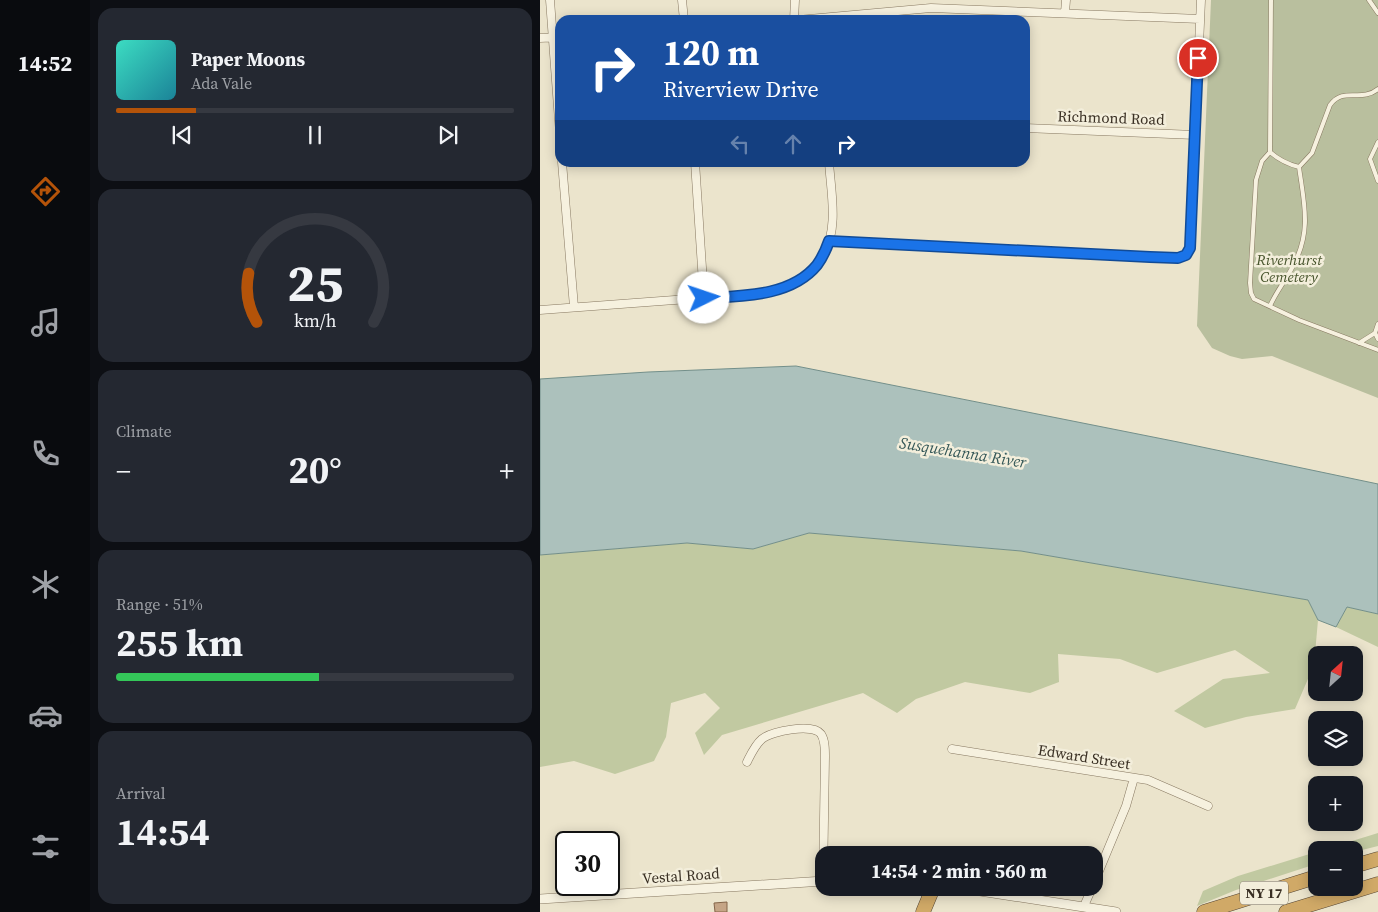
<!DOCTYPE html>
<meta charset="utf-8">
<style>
:root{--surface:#171b24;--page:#242831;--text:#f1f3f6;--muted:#9ea1a6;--line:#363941;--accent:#b45309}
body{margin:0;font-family:"Source Serif 4",serif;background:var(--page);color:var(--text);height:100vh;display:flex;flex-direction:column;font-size:19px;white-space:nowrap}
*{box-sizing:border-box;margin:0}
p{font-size:16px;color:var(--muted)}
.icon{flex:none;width:28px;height:28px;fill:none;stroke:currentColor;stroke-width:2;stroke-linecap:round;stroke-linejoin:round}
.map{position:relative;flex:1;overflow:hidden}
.drawer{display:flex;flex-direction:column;gap:8px;padding:8px;background:#0d0f14;width:450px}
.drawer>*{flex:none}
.top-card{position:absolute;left:15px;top:15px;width:475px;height:152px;border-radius:15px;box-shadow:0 2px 12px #0003;background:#1a4fa0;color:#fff;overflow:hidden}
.needle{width:32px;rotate:27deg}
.buttons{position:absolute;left:768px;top:646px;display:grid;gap:10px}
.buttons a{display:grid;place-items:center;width:55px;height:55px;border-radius:10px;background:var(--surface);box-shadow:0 2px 12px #0003;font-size:25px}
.speed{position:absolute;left:15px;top:831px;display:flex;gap:10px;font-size:25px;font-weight:700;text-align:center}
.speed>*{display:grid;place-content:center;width:65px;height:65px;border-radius:50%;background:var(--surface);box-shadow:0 2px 12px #0003;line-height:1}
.speed .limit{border:2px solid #111;border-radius:8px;background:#fff;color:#111}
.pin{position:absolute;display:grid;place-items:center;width:42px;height:42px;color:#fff;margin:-21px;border:2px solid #fff;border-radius:50%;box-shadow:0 1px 5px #0007}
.me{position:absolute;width:55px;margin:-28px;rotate:86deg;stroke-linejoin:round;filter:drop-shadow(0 0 4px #0008)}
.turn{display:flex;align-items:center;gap:18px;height:105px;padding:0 25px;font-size:22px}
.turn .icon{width:65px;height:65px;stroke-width:2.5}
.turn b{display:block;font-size:35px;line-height:42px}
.lanes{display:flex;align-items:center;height:48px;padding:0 25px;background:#0003;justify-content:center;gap:25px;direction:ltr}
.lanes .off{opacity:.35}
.big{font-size:38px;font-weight:700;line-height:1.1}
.drawer .card{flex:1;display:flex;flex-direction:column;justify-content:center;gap:8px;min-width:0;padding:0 18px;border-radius:15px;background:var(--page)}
.drawer .dial{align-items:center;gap:0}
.dial svg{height:130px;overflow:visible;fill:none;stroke:var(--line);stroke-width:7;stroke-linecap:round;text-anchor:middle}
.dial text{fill:var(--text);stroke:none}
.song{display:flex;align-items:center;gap:15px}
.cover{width:60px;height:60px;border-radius:8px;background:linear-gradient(135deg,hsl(170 70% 55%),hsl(190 70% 35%))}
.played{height:5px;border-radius:2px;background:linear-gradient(90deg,var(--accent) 20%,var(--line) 20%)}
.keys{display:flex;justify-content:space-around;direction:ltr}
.heat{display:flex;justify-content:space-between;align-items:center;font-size:28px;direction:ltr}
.charge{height:8px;border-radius:4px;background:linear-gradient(90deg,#34c759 51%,var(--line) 0)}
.trip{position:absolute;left:275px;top:846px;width:288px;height:50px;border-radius:15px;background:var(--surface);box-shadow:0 2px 12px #0003;font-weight:700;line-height:50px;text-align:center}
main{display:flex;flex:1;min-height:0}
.dock{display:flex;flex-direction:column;width:90px;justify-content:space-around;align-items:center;background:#090b0e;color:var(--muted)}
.dock .icon{width:35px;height:35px}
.dock .current{color:var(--accent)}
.dock b{font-size:22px;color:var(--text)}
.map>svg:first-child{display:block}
</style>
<main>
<nav class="dock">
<b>14:52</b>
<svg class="icon current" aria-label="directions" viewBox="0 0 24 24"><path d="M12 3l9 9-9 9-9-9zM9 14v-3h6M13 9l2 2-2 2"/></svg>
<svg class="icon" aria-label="music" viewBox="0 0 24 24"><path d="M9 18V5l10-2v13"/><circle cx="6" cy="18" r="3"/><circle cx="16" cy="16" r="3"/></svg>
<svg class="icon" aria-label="phone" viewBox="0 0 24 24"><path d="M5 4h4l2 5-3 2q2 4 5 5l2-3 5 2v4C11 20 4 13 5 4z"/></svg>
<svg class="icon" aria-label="climate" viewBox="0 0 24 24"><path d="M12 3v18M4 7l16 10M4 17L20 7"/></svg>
<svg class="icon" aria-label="car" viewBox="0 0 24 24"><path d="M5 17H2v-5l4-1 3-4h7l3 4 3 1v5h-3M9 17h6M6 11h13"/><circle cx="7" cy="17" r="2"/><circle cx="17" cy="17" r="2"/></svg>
<svg class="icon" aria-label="filters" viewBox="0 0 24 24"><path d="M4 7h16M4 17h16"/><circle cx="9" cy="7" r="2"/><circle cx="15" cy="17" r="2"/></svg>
</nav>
<section class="drawer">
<div class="card">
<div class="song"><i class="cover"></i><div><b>Paper Moons</b><p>Ada Vale</p></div></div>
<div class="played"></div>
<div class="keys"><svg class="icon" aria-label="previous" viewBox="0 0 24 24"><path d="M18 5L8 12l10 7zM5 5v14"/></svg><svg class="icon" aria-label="pause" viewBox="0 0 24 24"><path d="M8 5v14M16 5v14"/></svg><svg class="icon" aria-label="next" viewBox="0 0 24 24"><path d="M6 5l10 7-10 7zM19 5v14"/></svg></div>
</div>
<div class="card dial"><svg viewBox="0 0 100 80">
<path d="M14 69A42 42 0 1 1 86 69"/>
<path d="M14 69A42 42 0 0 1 9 39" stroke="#b45309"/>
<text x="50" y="56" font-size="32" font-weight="700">25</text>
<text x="50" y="72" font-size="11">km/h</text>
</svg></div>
<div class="card"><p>Climate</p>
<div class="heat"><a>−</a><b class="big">20°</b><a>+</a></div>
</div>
<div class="card"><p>Range · 51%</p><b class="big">255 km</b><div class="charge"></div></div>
<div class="card"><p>Arrival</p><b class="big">14:54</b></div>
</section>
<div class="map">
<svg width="838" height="912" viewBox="0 0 838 912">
<rect width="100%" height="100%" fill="#ebe4cc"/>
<path fill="#c1c9a1" d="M269,533L481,551L768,600L778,620L774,665L755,709L706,717L665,728L634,711L683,679L730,673L695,650L617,673L580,659L518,654L519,682L490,693L425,682L376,699L357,713L323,693L182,735L164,755L155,733L180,708L165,693L131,703L126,737L114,761L75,774L34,761L0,767V555L147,543L213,549Z
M807,607L838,614V647L796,627Z
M838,833V846L814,852V850H783Z
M776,852V864L696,890L657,906L663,891L698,876Z"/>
<path fill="#b9bf9e" d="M671,0H838V398L732,356L702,359L690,356L672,348L657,326Z"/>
<path fill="#acc1bc" stroke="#738f8a" d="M256,366L638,442L838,484V614L807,607L796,627L778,620L768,600L481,551L269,533L213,549L147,543L0,555V379L108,372Z"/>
<path fill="#c5a586" stroke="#846549" d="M187,902V912H175L174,903Z"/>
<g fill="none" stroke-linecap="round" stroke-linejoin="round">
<g stroke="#877861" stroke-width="5">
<path id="service" d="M731,0L730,152C739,160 747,164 759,167L772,153L790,105C804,86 821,103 838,89
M829,0L838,13
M838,142L830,159L838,181
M730,152L722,161L716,180L710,283L711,293L714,299L759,320L838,350
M730,306C736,292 746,280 753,266C772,231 764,203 759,167
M838,324L835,333L838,339
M819,343L835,333"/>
</g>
<g stroke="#877861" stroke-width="9">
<path id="minor" d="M10,0L20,134
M142,0L144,20
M525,13L526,0
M254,20L255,0
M258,20L391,8L660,19
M0,38L20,37
M485,128L655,135
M22,162L34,307
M155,162L164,298
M289,241L610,257L638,258L646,255L650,248L661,0
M0,310C49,306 99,303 148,299C181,297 218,298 249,286C263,281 276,268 283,256C299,228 291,193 289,162
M412,749L608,780L668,806
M207,762C211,754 215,745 222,739C232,731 273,723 281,734C285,740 285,749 285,757L283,881
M554,883L586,806L594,778
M544,906L552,888"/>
</g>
<g stroke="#877861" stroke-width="10">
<path id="tertiary" d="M421,888L576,912
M0,899L284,881"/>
</g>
<g stroke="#564635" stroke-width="15">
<path id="motorway" d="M814,866L838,859
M383,912L393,888
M664,912L776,877
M746,912L838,884"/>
</g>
<use href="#service" stroke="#f6f1df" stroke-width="4"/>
<use href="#minor" stroke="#f6f1df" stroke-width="8"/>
<use href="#tertiary" stroke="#f6f1df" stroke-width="9"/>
<use href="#motorway" stroke="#d0a967" stroke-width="14"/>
</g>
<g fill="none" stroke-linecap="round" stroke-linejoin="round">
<g stroke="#114b97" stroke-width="12">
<path id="route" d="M164,298C201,296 251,297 277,265C282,258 286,250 289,241L610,257L638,258L646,255L650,248L658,58"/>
</g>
<use href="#route" stroke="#1a73e8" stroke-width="9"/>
</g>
<g text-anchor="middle" stroke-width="5" stroke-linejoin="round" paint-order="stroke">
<rect fill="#f3eedb" stroke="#71685a" stroke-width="1" x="700" y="881.5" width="48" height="23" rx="4"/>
<g font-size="14" font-weight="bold" fill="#392f23">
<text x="724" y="898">NY 17</text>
</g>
<g font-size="15" fill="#392f23" stroke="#f3eedb">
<text transform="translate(571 118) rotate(2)" y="5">Richmond Road</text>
<text transform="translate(544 757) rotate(9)" y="5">Edward Street</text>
<text transform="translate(141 876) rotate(-4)" y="5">Vestal Road</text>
</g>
<g font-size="15" font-style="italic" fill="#47542c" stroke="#f3eedb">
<text x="749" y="265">Riverhurst<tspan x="749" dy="17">Cemetery</tspan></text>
</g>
<g font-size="16" font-style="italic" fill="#345757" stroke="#f3eedb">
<text transform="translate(423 452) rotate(9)" y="6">Susquehanna River</text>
</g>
</g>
</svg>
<div class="buttons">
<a><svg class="needle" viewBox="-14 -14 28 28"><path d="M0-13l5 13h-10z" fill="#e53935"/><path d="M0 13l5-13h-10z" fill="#9ea1a6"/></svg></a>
<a><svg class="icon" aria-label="layers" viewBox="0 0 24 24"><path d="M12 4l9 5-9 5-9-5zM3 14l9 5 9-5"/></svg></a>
<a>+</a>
<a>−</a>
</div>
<div class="speed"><div class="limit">30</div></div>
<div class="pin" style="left:658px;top:58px;background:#d93025"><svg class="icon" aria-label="arrive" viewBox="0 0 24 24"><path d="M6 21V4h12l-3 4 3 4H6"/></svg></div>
<svg class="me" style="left:164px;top:298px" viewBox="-20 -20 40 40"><circle r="19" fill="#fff"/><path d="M0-13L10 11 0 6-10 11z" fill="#1a73e8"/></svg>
<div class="trip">14:54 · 2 min · 560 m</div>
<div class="top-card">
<div class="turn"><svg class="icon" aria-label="right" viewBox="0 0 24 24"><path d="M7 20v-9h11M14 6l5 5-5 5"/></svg><div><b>120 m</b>Riverview Drive</div></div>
<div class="lanes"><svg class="icon off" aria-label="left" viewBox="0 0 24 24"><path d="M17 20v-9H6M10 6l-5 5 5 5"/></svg><svg class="icon off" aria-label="ahead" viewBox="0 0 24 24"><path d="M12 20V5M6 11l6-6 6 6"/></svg><svg class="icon" aria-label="right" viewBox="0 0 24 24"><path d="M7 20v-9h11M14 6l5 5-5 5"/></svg></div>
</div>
</div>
</main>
